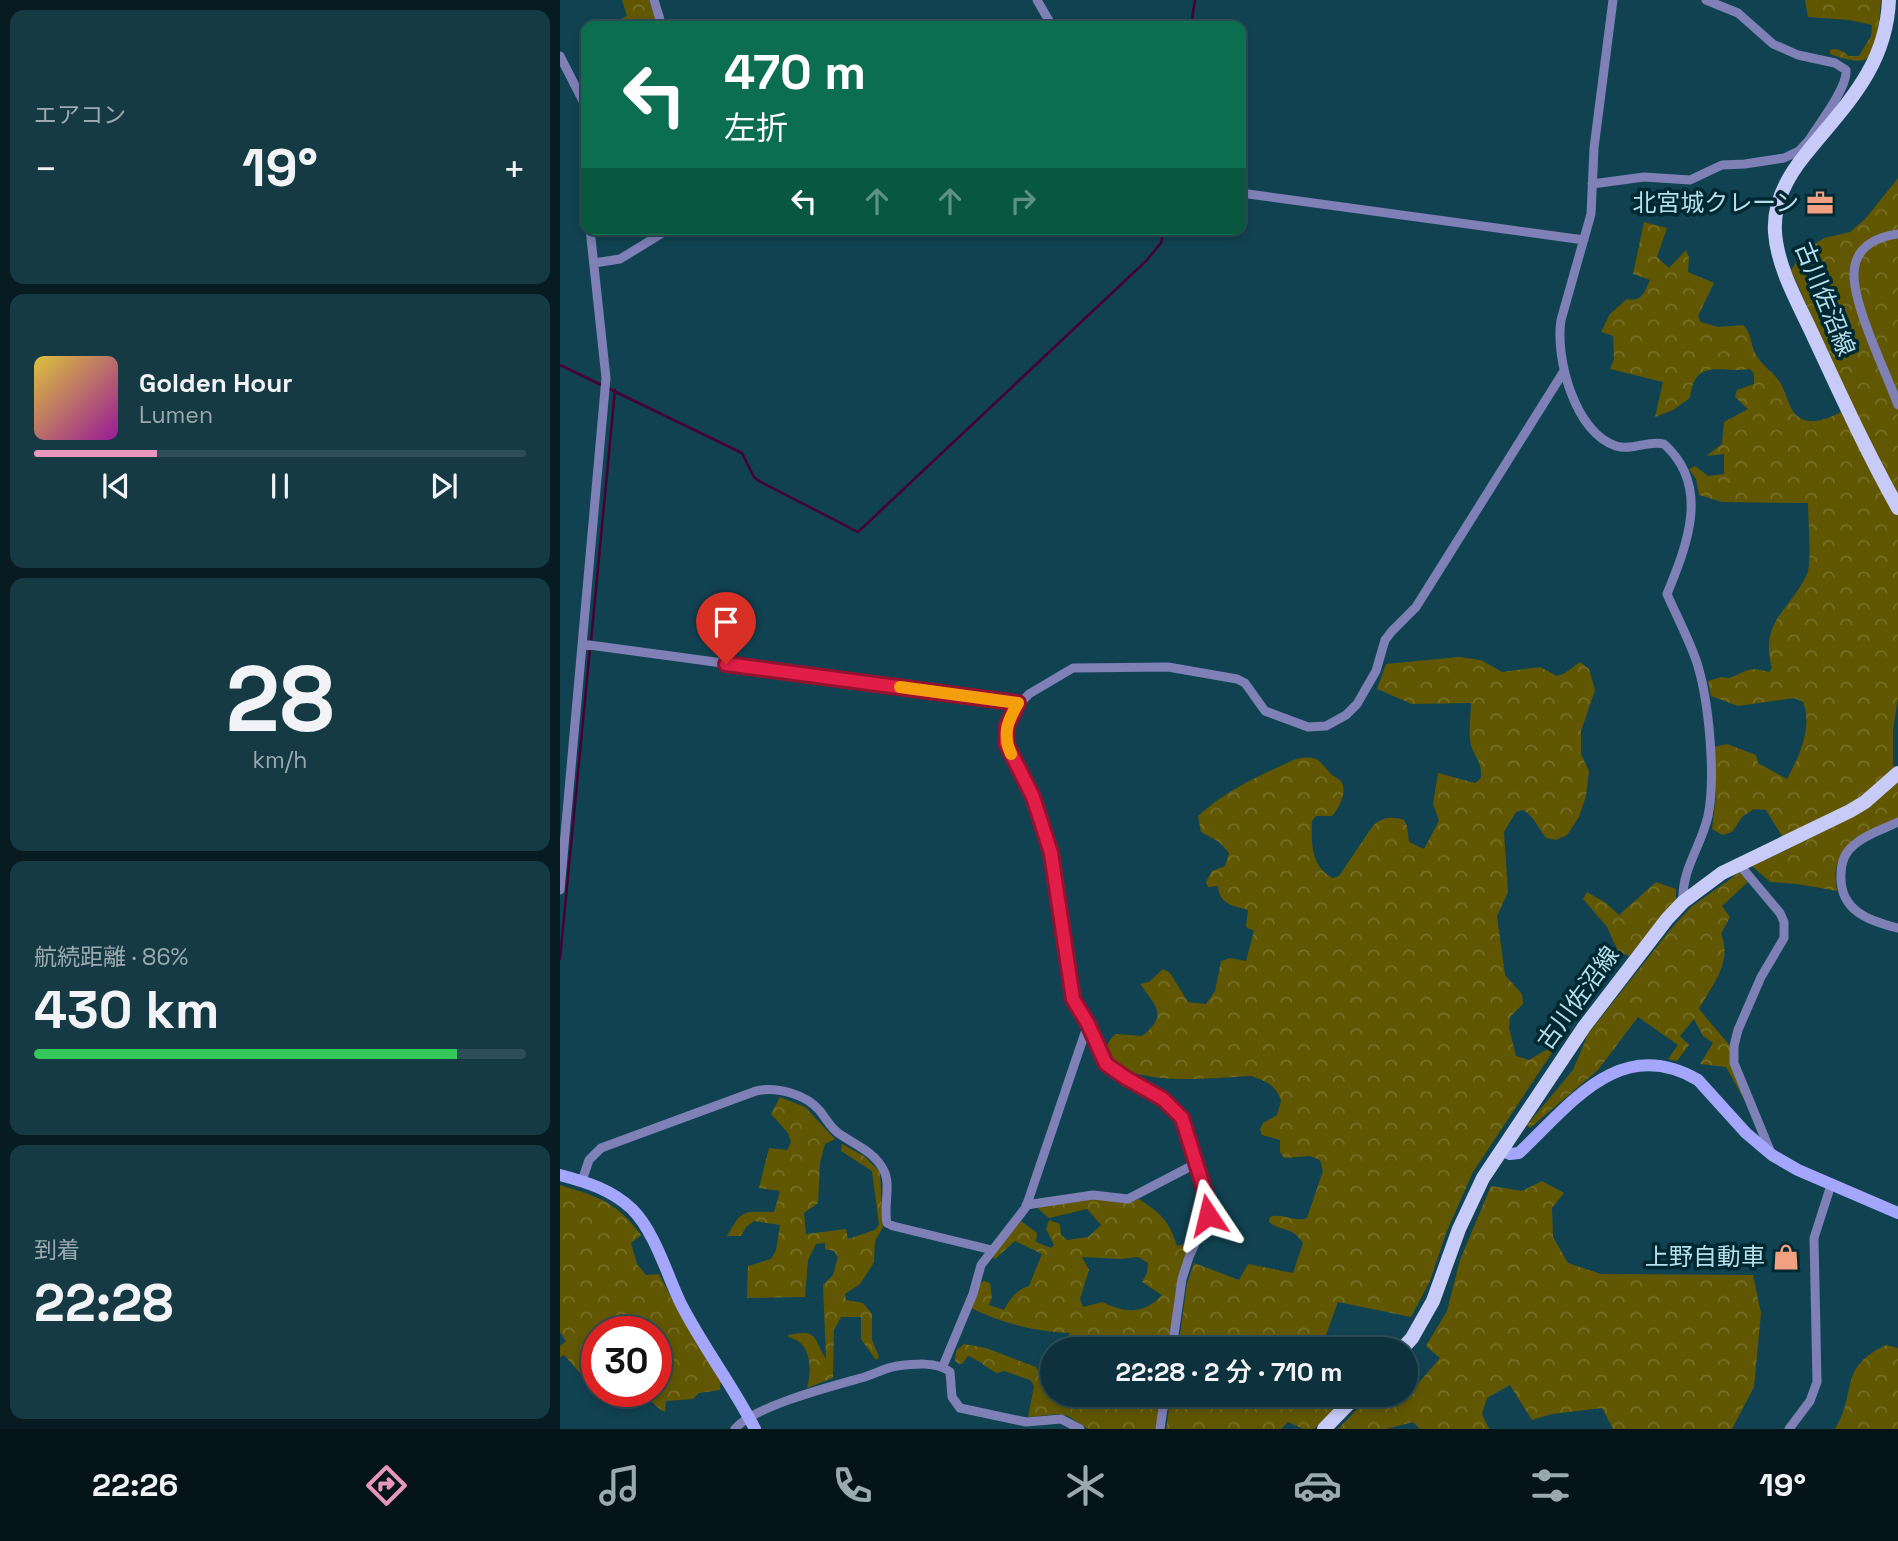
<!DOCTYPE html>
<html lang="ja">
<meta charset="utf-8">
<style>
:root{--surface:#0d323d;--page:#163a44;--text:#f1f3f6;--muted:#9aaab0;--line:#2d4d57;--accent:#e797bd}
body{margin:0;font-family:"Space Grotesk","Noto Sans JP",sans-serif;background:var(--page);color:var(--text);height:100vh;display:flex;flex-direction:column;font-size:26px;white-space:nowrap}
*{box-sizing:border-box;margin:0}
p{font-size:23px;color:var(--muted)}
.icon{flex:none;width:38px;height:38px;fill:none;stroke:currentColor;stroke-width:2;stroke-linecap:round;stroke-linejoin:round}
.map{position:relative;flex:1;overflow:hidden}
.sheet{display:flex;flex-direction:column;gap:10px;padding:10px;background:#071c22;width:560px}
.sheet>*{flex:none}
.banner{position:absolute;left:21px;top:21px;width:665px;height:214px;border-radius:14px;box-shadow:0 4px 10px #0003,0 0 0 2px var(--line);background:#0b6e4f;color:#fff;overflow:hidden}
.speed{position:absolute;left:21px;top:1316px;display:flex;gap:14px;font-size:35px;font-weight:700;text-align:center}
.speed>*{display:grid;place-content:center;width:91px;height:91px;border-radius:50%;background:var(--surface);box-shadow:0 4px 10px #0003,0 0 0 2px var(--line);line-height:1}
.speed .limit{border:10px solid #d22;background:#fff;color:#111}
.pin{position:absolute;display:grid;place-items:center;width:60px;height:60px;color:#fff;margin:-72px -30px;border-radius:50% 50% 50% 0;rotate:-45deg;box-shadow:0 0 7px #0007}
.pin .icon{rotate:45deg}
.me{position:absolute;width:77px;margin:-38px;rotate:350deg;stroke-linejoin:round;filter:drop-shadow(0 0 5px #0008)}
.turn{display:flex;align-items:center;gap:24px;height:147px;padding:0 28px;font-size:32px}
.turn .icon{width:91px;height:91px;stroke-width:2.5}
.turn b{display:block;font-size:49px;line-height:60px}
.lanes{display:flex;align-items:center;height:66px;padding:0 28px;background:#0003;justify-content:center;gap:35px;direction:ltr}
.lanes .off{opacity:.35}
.big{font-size:52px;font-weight:600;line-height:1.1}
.sheet .card{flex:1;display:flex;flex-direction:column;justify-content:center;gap:10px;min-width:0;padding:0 24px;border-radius:14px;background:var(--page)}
.sheet .dial{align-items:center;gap:0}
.dial b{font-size:91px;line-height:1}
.song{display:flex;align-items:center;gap:21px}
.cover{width:84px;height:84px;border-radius:10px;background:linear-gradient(135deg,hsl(50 70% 55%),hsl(300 70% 35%))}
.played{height:7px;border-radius:4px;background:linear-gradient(90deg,var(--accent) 25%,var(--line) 25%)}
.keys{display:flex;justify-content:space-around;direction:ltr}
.heat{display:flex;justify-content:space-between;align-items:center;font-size:38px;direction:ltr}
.charge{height:10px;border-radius:5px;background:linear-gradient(90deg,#34c759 86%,var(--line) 0)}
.trip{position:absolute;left:480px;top:1337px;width:378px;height:70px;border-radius:35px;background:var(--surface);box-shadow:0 4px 10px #0003,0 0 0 2px var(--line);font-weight:600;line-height:70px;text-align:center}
.dock{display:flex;height:112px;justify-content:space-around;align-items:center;background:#051418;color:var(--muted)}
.dock .icon{width:49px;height:49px}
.dock .on{color:var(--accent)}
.dock b{font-size:32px;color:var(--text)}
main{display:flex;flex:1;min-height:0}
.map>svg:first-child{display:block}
</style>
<main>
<section class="sheet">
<div class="card"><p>エアコン</p>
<div class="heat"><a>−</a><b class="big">19°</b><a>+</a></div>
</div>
<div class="card">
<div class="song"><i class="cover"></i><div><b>Golden Hour</b><p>Lumen</p></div></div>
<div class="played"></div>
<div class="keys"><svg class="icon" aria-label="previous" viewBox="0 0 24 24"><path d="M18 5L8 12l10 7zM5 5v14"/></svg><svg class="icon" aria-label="pause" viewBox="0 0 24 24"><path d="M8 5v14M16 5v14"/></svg><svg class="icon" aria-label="next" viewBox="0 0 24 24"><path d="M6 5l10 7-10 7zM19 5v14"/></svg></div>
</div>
<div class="card dial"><b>28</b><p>km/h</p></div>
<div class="card"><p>航続距離 · 86%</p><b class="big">430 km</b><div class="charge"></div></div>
<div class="card"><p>到着</p><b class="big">22:28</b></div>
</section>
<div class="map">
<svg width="1338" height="1429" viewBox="0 0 1338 1429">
<defs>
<pattern id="forest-crowns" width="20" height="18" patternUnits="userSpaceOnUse" patternTransform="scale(1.75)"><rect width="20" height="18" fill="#615702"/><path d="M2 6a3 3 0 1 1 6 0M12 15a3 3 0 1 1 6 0" fill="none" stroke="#756f27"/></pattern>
</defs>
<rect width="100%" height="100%" fill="#114251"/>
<path fill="url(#forest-crowns)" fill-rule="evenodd" d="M62,0H89L98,26H46L67,16Z
M1245,0H1321C1320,13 1318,54 1304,60C1294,63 1279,57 1270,54V50C1278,48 1283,51 1289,56H1299L1311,36L1312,25L1289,20L1248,17Z
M1338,178V697L1333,730V766L1338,768V818C1317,830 1280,842 1276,869C1275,876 1276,884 1277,891L1237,884L1210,882L1192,866L1232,847L1220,833L1206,810L1194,809L1183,816L1172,832L1162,835L1152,829L1156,795L1154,747L1167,744L1196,755L1198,763L1227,779C1239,757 1253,727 1243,702L1234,698L1178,706L1151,696L1148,681L1162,677L1169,678C1190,671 1185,666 1209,672L1212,668C1199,621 1230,611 1247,574C1252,563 1248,518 1248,503L1162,502L1139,495L1136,479L1129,469L1135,466L1148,476L1164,474V454L1146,456L1162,444L1164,422L1188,409L1175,397L1177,390L1194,384V374L1190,369C1161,374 1135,356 1130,398L1113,410L1095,417L1103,382L1050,369L1054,359L1053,336L1041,332L1050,314L1067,299C1082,302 1084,293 1090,280L1073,274L1084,222L1107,228L1097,257L1109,268L1126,250L1129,257L1128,272L1154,283L1138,316L1141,322L1158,327L1183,325C1192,333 1190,344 1196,355C1202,366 1215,373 1221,384C1226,393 1229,407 1235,414C1250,430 1277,415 1291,406L1231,270L1244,251L1264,238L1290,232L1306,218Z
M899,657L921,660L942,672L980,667L997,676L1005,673L1020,662L1029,669L1035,690L1021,731V754L1029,771L1026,796L1019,817L1007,835L996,840L986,838C978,828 974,816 963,810L956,812L944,832L948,892L937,916L945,975L962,994L963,1004L950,1017L949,1028L956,1056L969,1060L999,1042L913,1172L886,1233L870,1281L851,1317L778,1302L761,1349H618L627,1284L634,1263L679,1280L688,1264L733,1273L743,1243C731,1225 722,1233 709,1222L710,1217C723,1212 734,1223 747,1218L763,1171L760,1160L750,1156L724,1158L720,1152V1140L702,1135L700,1129L703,1123L717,1115L721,1101C716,1085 706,1081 691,1076C655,1077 573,1089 551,1057C544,1048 548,1040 556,1034L582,1036C610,1015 594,1004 580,984L589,982L603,969L610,973L628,1002L646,1004L655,991L661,961L670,958L686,961L694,931L686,927L688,910C673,906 659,904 658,886L648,887L646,882L652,871L665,866L669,853L659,842L641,832L638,816C661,795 688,781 716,768C724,765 733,759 741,758C761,755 762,766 772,775C775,777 779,779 781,781C788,792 779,808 772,816H756L752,821C751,843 751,867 773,878L779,876L812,827C821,817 831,816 844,820L847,826L849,842L864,849L879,821L873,804L878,773L915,783L921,778C922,760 915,759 911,745C908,732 911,716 911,703L852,704L817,689L826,664Z
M1180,872L1188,882L1162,906L1170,917L1161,934C1173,962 1152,985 1139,1009L1171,1047L1185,1101L1166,1067L1140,1064L1153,1043L1143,1036L1134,1019L1120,1036L1129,1045L1117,1061L1108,1059L1118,1045L1078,1017L1038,1070L970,1128L967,1125L1013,1070L1028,1034L1110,930L1131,907Z
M1096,882L1116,889V900L1069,956L1058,951L1047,927L1023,899L1027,892L1046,903L1059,915Z
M220,1097L245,1107L275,1139L265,1144L260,1163L258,1203L244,1213L246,1234L286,1229L288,1239L315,1230L319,1225L312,1171L281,1151L282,1144L304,1156L320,1172L323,1227L315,1241L314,1262L310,1269L300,1284L285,1294L286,1300L303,1303L312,1314V1340L319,1357L316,1360L301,1339V1317H281L274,1330L273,1378L247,1388C252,1369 252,1342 228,1337V1335C258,1329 252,1336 266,1359L263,1285L273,1275L278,1257L274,1251L265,1249V1243L256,1244L248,1260L245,1297L187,1298L188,1266L211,1259L216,1250L220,1225L194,1221L186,1227L181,1236H167C183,1208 183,1212 214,1212L220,1191L199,1188L209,1148L227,1150L231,1142L228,1133L211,1114Z
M982,1181L1004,1193L992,1208L993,1237L1008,1263L1041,1274L1193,1275L1201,1313L1194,1387L1172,1429H1053L1042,1408L992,1414L972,1420L950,1385L927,1398L922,1414L929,1429H860L853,1422L826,1429H778L811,1395H845V1376L857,1385L880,1358L866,1346L887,1311L900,1260L931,1186L962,1191Z
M0,1185C38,1197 56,1201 81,1235L71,1243L77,1264L86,1275L99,1274L120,1314L161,1380L160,1390L139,1393L133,1399L106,1401L105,1412C93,1406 91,1398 78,1391H96V1332H37V1386L27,1381L4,1355L0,1357V1346L6,1341L0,1332Z
M532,1198L567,1203L579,1199C601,1214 609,1220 617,1246L630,1243L618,1279L608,1349H503L510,1333C476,1332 441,1323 411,1308L419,1284L424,1281L430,1283L432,1297L429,1305L444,1310C450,1299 456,1290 469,1286L482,1254L455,1241L435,1259L432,1257L461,1221L477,1233L476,1242L491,1248L494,1245L486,1229L489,1220L500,1224L501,1235L507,1240L528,1237L541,1225L527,1209L489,1218L475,1206ZM522,1257L561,1259L578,1257L588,1263L587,1273L582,1282L602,1295C584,1315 565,1313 542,1302L523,1307L520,1299L529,1270Z
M404,1344L426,1348L476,1367L480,1374L490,1378L492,1374V1395H601L596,1429H528L508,1416L499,1414L468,1417L474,1386L470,1380L444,1371L437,1373C426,1368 420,1360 408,1356L402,1364H399L395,1361L396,1351Z
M1326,1345L1338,1348V1429H1275C1298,1392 1277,1368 1326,1345Z
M611,1395H791L754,1429H743L728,1422L721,1429H606Z"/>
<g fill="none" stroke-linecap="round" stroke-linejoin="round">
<path stroke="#460034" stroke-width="2.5" d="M631,26L635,0
M0,365L182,453L194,477L199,481L298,532L586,261L601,243L604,229
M31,641L55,390
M0,959L30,648"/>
<path stroke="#7e80b6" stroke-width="9" d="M94,0L102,26
M477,0L492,26
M1053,0L1034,148L1031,214L1001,320C995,358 1015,433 1056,446C1073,451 1088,440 1104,444C1151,486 1127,545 1107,594C1117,617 1129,639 1137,663C1149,701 1156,777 1148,816C1141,847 1121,870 1123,902
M1146,0L1178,13L1213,44L1238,55L1275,63L1286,70C1288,87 1259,124 1249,140L1254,144
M0,56L26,107
M1032,184L1084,177L1130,180L1162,165L1185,164L1224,158L1239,151L1249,140
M681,193L1024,240
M1338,234C1316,237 1295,247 1294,273C1293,306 1326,372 1338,405
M34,263L60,259L109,229
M22,644L458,703
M1338,822C1324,829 1306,834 1294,845C1285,852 1281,863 1281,874C1279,910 1308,921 1338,928
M1178,863L1220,913L1224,922V938L1201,977L1178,1030L1174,1046V1063L1211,1153
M0,890L46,378L30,229
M22,1181L29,1160L41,1148L196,1091C216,1086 246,1094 260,1111C267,1120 271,1129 281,1135C296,1145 314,1152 323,1169C332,1184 323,1206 327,1223L333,1226L432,1250
M466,1205L533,1195L568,1199L637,1163
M612,1349L622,1279L629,1257L648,1215L646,1195L626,1127L617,1111L603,1099L566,1078L546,1064L528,1024L516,1005L491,853L473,797L446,743L447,726L454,710L469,694L513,668L608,667L677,679L685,683L705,711L748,727L766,726L786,715L797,704L816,671L825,640L832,631L856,607L1004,371
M383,1366L413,1294L421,1265L466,1207L528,1024
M175,1429C192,1407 272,1386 301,1378C313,1375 324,1368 337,1366C353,1364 377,1361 390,1372L392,1397L400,1408L466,1422L501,1419L520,1429
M600,1429L605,1395
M1229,1429L1250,1401L1257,1382L1254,1238L1271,1185"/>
<path stroke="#a3a6fa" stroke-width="12" d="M941,1150L950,1154L959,1153C1010,1105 1060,1034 1138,1080L1186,1133L1212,1155L1238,1170L1338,1213
M0,1175C27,1182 52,1190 72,1209C95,1232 107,1275 121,1304C143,1347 173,1386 195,1429"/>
<path stroke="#c8cbf7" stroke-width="14" d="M1329,0C1326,68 1285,105 1245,155C1227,177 1213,202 1215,232C1217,266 1237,301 1251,331C1279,391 1306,451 1338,508
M842,1349L852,1338L873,1301L899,1229L923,1178L1024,1027L1107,919L1123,902L1162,873L1290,811L1305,802L1338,773
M764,1429L797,1395"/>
</g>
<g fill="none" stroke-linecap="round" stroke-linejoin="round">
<g stroke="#92132f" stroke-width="18">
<path id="route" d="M166,664L458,703L447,726L446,743L473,797L491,853L513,999L528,1024L546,1064L566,1078L603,1099L622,1118L646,1195L648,1215"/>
</g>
<use href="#route" stroke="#e11d48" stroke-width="12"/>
<path stroke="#f59e0b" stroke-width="12" d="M340,687L458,703C448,720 442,734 451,754"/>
</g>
<defs>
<g id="office-bare" transform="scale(2.1)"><path d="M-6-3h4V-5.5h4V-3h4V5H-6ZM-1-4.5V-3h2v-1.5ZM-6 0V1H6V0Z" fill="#f2a080" stroke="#002833" stroke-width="2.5" paint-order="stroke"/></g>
<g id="shop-bare" transform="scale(2.1)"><path d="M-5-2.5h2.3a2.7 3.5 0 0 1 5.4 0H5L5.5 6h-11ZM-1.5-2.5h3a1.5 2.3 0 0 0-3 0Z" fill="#f2a080" stroke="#002833" stroke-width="2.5" paint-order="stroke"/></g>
</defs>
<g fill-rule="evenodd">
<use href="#office-bare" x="1260" y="203"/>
<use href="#shop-bare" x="1226" y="1257"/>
</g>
<g text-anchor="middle" stroke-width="7" stroke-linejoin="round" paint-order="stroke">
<g font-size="24" fill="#b6dfed" stroke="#002833" text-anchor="end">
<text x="1239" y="211">北宮城クレーン</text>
<text x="1205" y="1265">上野自動車</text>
</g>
<g font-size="24" fill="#b6dfed" stroke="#002833">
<text transform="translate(1265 299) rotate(68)" y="8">古川佐沼線</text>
<text transform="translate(1018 998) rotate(-54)" y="8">古川佐沼線</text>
</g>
</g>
</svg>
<div class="speed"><div class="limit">30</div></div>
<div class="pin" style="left:166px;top:664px;background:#d93025"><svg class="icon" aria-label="arrive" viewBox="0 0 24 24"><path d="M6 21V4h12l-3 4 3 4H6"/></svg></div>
<svg class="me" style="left:648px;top:1215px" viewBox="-20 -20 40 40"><path d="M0-17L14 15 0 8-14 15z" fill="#e11d48" stroke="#fff" stroke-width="4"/></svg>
<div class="trip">22:28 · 2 分 · 710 m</div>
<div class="banner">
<div class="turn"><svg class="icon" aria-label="left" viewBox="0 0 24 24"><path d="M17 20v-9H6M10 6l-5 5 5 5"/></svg><div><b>470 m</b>左折</div></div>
<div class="lanes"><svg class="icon" aria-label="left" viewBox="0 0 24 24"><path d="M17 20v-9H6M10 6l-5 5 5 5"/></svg><svg class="icon off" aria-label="ahead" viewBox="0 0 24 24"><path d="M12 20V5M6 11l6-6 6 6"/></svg><svg class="icon off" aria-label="ahead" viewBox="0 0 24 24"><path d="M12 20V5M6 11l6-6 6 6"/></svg><svg class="icon off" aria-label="right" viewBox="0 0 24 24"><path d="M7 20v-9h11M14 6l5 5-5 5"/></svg></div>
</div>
</div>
</main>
<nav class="dock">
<b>22:26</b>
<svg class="icon on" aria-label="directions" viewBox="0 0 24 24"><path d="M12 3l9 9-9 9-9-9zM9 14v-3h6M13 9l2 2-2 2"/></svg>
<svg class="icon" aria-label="music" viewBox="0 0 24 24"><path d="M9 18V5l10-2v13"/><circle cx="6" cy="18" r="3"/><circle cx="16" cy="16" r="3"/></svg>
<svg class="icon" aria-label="phone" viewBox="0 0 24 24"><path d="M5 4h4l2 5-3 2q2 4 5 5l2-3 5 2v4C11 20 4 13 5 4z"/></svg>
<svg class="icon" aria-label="climate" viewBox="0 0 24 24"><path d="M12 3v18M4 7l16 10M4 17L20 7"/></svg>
<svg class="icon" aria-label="car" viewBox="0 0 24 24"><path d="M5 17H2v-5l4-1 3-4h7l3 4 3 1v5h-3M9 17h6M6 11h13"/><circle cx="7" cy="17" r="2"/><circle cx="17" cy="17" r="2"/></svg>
<svg class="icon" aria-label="filters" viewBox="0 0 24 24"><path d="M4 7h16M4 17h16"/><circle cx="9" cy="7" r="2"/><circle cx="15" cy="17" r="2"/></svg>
<b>19°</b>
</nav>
